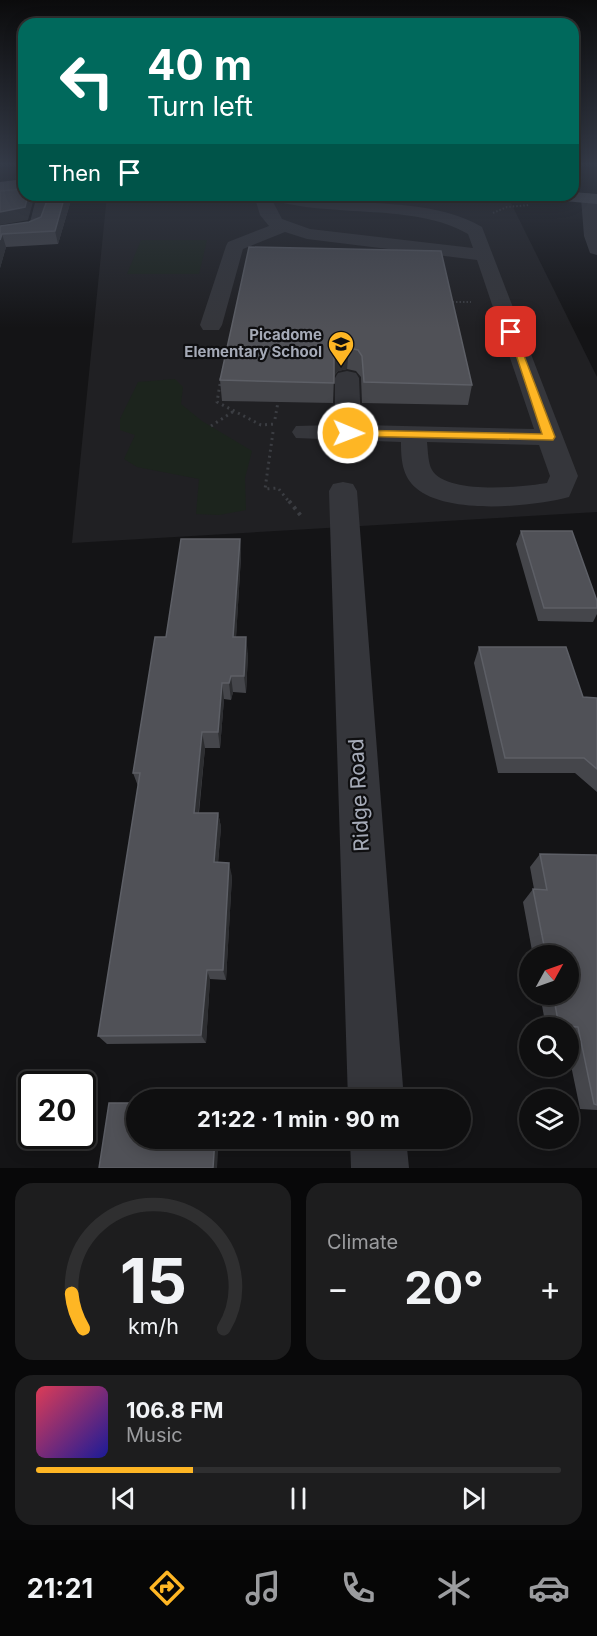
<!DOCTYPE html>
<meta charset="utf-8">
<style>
:root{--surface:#0f0f10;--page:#1d1d1e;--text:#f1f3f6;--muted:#9b9c9f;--line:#2f2f30;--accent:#feb624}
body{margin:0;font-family:Inter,sans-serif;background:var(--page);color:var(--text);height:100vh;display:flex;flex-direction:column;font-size:22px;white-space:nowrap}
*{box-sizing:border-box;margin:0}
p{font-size:20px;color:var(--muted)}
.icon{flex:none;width:33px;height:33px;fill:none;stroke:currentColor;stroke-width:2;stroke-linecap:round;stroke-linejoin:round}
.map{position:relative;height:1168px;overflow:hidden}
.sheet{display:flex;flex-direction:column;gap:15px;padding:15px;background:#080809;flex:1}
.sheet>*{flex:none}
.banner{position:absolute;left:18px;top:18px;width:561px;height:183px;border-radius:18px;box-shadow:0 3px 15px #0003,0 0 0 2px var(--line);background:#00695c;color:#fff;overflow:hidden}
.needle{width:39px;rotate:50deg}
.controls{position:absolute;left:519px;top:945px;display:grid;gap:12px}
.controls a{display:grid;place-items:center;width:60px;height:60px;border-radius:50%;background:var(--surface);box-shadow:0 3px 15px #0003,0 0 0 2px var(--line);font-size:30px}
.speed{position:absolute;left:18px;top:1071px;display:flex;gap:12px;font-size:30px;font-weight:700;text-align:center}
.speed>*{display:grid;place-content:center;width:78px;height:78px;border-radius:50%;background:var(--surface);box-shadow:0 3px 15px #0003,0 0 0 2px var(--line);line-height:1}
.speed .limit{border:3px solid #111;border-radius:9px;background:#fff;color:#111}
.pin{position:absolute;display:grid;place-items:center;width:51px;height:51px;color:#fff;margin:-26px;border-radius:12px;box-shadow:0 3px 9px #0006}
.me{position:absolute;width:66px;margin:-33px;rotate:91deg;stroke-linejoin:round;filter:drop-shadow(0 0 4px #0008)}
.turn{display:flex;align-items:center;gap:21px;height:126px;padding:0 30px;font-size:27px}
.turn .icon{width:78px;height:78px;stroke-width:2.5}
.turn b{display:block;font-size:42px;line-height:51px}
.then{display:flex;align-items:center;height:57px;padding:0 30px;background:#0003;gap:12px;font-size:22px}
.big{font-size:45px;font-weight:700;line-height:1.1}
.sheet .tile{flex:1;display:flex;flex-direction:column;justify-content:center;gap:9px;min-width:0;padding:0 21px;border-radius:18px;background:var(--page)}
.sheet .dial{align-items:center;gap:0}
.dial svg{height:156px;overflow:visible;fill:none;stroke:var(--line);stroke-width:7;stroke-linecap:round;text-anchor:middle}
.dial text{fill:var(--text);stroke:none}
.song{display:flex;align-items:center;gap:18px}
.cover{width:72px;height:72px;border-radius:9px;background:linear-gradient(135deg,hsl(350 70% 55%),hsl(240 70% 35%))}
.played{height:6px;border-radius:3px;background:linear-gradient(90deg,var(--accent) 30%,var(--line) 30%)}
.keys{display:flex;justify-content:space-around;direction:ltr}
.heat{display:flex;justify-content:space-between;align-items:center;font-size:33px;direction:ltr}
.sheet .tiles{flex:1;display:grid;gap:15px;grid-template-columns:1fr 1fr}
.tile:last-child{grid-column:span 2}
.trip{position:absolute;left:126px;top:1089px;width:345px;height:60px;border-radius:30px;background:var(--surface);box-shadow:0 3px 15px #0003,0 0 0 2px var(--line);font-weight:700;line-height:60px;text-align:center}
.tab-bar{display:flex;height:96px;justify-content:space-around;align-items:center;background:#060606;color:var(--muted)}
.tab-bar .icon{width:42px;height:42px}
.tab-bar .on{color:var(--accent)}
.tab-bar b{font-size:27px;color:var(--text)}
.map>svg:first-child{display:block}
</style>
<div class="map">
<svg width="597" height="1168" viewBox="0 0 597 1168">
<rect width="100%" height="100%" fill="#141416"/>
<path fill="#202023" d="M107,195H463L509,199L597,377V512L72,543Z"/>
<path fill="#1c241d" d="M141,240H207L199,274H127Z
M175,379L183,387L181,404L202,421L252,451L245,478L246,510L219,515L196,514L199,479L137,467L124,459L135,435L120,430V419L138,382Z"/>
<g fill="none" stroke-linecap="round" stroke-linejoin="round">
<path stroke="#3b3d42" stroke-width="2" stroke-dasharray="1.5 2" stroke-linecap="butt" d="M493,213L507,207L530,205
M449,302H471"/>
<path stroke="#3b3d42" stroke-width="3" stroke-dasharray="2 4" stroke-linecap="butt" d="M221,378L217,402L261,425L276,424
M275,419L278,402
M211,426L234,411
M273,432L265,489L278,488L290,503"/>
<path stroke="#3b3d42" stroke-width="4" stroke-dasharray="3 4.5" stroke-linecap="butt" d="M289,501L302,517"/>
<path fill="#35363b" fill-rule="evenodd" d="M589,193L597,198V255L590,253L584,236L581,198Z
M37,195H53L44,228L32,233L0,237V227L30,222Z
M254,195C281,195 306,199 332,201C381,204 439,202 482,227L578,476L569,497C532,507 447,515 416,488C402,476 401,459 401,442L296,438L292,432L296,426L335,425V378L338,373L347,371L356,373L359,378L361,425L534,429L477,260L307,239L285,232L243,249L222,325L219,330H203L200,325L226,246L228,242L269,226L260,215ZM272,200C331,218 417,203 468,234L473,248L310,229L282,219ZM427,442L539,445L550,476L547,483C523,487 447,495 432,470C428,463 428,451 427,442Z
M343,482L353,484L357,491L404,1100H348L329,491L333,484Z
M350,1138H406L409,1168H351Z"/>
<path fill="#51535b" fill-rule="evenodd" d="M24,179V189L0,192V182Z
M573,192L597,194V204L553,200L545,195H573Z"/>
</g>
<path fill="#45464b" d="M49,195H70L71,200L58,244L6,247L0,268V226L29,222L41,217Z
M249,247L472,385L468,405L362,403L361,377L356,371L347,369L338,371L334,376L333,403L222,401L220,380Z
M521,531L597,601V614L593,622L538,621L516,544Z
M240,539L241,556L236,637L248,654L246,693L233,692L231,700L224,699L220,748H205L199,813H218L221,827L218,863L232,876L226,980L210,979L206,1043L107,1044L98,1036L138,786L133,773L166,637Z
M479,647L583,697L597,698V792L575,773H498L474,663Z
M540,854L597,855V1110L580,1109L568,1051V1028H546L540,994H568V956H533L523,902L533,889H534L530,867Z"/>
<path fill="#2d2e31" d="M28,195H31L33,202L28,220L0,225V212Z
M65,195H70L71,200L58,244L55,231Z
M2,234L6,247L0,268V240Z
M349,348L347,369L338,371L333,377L334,356L338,350Z
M240,539L241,556L235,654L233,637Z
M246,637L248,654L246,693L244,676Z
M231,676L233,692L231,700L229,683Z
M222,683L224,699L220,748L218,732Z
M202,732L205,748L197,827L194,813Z
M218,813L221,827L217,875L214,862Z
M229,863L232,876L226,980L223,970Z
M207,970L210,979L206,1043L201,1035Z
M215,1138H219L217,1168H213Z"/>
<path fill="#505157" stroke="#5d5f66" stroke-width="1.5" d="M24,189V195H28L25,207L0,212V191Z
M49,195H65L55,231L2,234L0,240V226L29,222L41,217Z
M249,247L441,251L472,385L364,382L362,356L358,350L349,348L338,350L334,356V383L220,380Z
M521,531H572L597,601V608H544Z
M181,539H240L233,637H246L244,676H231L229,683H222L218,732H202L194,813H218L214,862L229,863L223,970H207L201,1035L98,1036L140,773H133L155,637H166Z
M479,647H566L583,697L597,698V769L584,758H505Z
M540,854L597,855V1105L594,1104L578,1027L559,1026L553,994H568V956H546L533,889L547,890Z
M109,1103H136V1138H215L213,1168H99Z"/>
<linearGradient id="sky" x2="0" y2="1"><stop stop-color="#0b0b0c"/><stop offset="0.5" stop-color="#343a47"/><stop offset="1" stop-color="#343a47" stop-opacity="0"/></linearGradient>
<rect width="597" height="328" fill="url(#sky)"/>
<path fill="#feb624" stroke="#a57617" stroke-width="1.5" d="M508,330L515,332L555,437L553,440L348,436L343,433L348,430L542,434Z"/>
<defs>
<g id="school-pin" transform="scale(1.35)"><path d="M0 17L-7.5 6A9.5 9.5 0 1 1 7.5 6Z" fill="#feb624" stroke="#0f0f11"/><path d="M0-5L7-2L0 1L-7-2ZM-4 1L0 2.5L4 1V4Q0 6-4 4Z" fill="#111"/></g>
</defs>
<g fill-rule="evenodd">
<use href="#school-pin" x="341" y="344"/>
</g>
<g text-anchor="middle" stroke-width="4.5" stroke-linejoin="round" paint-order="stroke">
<g font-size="15" font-weight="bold" fill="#a5aab7" stroke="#0f0f11" text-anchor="end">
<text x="322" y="340">Picadome<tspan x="322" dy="17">Elementary School</tspan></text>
</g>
<g font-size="21" fill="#a5aab7" stroke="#0f0f11">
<text transform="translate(359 795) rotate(-93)" y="7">Ridge Road</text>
</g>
</g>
</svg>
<div class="controls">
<a><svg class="needle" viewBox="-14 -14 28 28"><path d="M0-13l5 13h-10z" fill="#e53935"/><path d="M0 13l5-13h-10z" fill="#9b9c9f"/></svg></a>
<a><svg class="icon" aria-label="search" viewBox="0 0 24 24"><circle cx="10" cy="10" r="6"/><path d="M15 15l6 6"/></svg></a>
<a><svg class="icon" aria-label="layers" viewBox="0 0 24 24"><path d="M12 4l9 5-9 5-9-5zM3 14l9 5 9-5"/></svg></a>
</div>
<div class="speed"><div class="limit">20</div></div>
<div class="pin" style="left:511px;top:332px;background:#d93025"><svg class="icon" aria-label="arrive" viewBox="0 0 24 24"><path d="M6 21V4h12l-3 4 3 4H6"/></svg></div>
<svg class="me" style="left:348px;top:433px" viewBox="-20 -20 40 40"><circle r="17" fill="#feb624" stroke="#fff" stroke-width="3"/><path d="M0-11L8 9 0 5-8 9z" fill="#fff"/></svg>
<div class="trip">21:22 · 1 min · 90 m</div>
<div class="banner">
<div class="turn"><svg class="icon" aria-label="left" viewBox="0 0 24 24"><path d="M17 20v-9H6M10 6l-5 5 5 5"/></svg><div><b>40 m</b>Turn left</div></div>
<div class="then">Then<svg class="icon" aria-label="arrive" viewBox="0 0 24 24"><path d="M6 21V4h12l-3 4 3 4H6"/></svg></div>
</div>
</div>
<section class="sheet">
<div class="tiles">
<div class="tile dial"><svg viewBox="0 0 100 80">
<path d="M14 69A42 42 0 1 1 86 69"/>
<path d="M14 69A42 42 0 0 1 8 51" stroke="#feb624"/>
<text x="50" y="56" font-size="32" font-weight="700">15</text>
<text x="50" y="72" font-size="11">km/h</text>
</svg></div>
<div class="tile"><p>Climate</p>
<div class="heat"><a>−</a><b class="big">20°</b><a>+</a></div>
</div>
<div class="tile">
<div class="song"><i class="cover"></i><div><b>106.8 FM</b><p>Music</p></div></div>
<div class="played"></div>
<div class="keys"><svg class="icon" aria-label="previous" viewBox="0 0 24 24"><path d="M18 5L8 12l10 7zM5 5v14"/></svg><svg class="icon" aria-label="pause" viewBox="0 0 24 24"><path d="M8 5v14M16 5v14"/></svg><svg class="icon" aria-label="next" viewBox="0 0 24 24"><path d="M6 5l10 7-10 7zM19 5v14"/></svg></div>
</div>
</div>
</section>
<nav class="tab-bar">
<b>21:21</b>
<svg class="icon on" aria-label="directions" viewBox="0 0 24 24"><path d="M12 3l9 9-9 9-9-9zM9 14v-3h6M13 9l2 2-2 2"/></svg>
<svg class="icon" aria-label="music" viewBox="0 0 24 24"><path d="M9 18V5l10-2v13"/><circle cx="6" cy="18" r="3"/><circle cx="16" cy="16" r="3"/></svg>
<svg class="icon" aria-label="phone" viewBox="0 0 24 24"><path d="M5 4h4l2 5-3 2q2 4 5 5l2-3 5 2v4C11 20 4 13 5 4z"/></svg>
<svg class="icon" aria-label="climate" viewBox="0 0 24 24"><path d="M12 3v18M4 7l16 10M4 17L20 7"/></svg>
<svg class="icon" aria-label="car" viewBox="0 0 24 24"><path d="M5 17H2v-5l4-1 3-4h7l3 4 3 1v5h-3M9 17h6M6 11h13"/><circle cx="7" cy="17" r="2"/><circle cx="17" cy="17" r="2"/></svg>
</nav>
